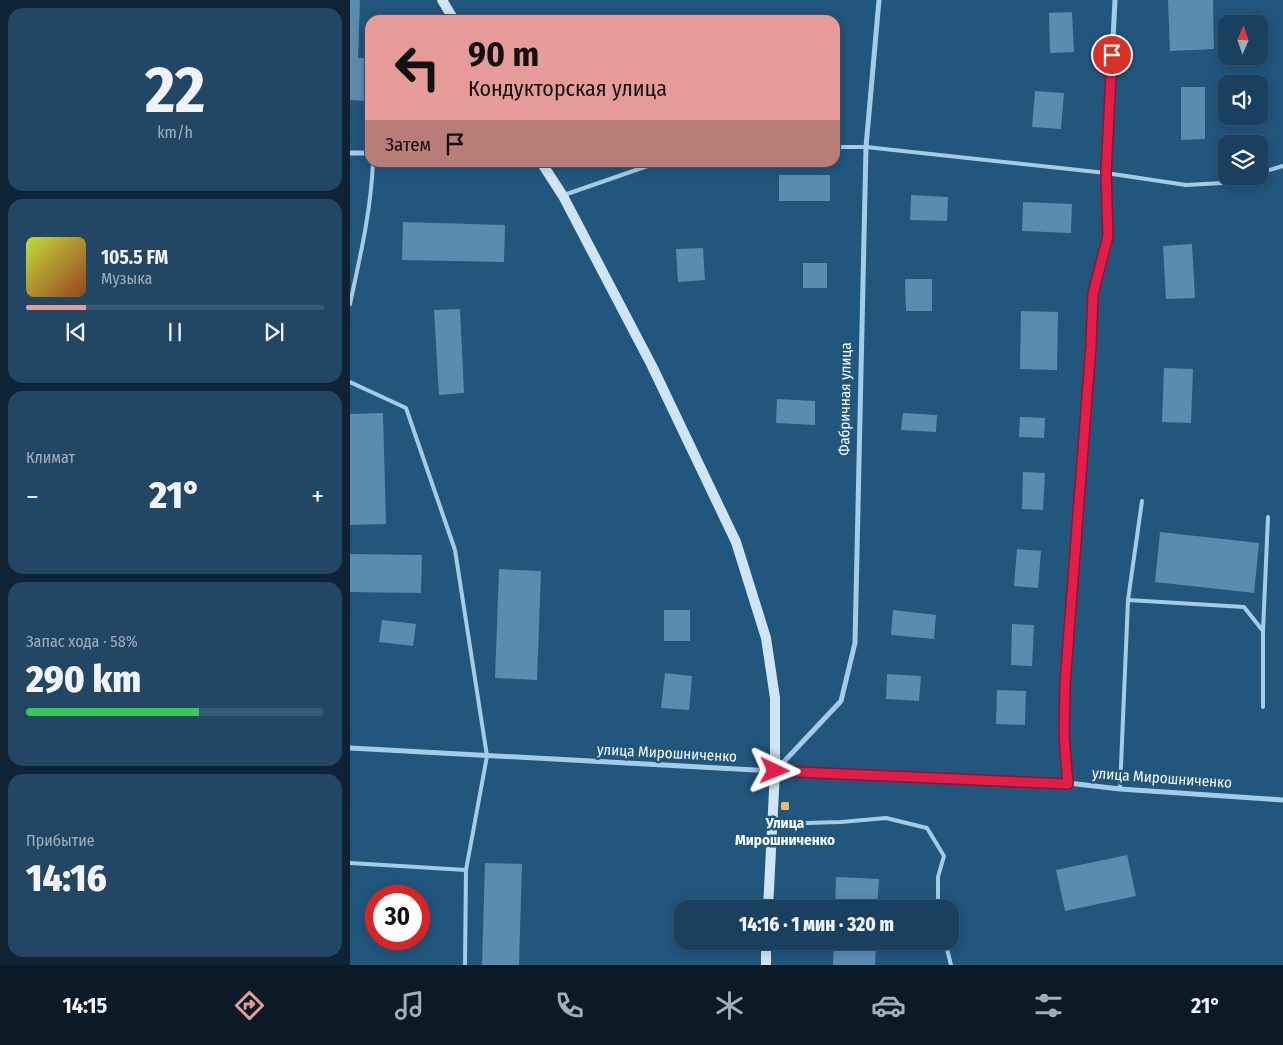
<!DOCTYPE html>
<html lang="ru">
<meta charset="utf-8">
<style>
:root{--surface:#19405e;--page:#224764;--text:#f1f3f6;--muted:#9fafbc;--line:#375973;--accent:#e69b98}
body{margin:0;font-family:"Fira Sans Condensed",sans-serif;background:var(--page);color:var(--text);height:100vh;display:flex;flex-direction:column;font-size:19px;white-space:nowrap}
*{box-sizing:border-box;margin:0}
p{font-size:16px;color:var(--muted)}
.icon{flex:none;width:28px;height:28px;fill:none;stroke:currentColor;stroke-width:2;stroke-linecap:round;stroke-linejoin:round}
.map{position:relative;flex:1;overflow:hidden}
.details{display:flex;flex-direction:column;gap:8px;padding:8px;background:#0e2334;width:350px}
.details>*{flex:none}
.top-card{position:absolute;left:15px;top:15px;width:475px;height:152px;border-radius:15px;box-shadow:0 2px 12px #0003,0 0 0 1px var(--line);background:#e69b98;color:#111;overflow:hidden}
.needle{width:32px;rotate:2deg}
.controls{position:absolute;left:868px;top:15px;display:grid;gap:10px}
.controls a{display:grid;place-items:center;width:50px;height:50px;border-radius:10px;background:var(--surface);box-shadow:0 2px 12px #0003,0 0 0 1px var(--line);font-size:25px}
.speed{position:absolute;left:15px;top:885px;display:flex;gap:10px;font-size:25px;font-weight:700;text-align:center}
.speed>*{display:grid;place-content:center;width:65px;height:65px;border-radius:50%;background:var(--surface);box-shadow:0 2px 12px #0003,0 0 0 1px var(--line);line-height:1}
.speed .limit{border:8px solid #d22;background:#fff;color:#111}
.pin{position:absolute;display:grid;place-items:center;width:42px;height:42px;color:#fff;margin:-21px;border:2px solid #fff;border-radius:50%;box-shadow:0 1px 5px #0007}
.me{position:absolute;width:55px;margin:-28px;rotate:92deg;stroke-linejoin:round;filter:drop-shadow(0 0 4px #0008)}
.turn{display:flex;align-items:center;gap:18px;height:105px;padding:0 20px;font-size:22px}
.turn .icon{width:65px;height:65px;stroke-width:2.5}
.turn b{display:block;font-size:35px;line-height:42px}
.then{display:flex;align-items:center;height:48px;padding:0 20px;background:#0003;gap:10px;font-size:19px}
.big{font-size:38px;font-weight:800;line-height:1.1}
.details .tile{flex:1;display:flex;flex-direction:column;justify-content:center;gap:8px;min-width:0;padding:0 18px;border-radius:15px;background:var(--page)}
.details .dial{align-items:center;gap:0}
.dial b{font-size:65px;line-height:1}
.song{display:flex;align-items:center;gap:15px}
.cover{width:60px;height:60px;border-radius:8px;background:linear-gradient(135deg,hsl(70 70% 55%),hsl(20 70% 35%))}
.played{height:5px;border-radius:2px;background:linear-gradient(90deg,var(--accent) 20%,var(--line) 20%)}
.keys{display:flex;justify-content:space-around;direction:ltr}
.heat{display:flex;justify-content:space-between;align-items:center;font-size:28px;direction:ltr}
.charge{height:8px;border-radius:4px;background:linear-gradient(90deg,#34c759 58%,var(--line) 0)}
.trip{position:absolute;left:324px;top:900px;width:285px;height:50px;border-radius:15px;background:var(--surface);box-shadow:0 2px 12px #0003,0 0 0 1px var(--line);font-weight:800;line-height:50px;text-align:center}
.tab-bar{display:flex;height:80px;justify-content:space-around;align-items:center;background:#0a1a26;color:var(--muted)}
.tab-bar .icon{width:35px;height:35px}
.tab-bar .selected{color:var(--accent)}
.tab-bar b{font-size:22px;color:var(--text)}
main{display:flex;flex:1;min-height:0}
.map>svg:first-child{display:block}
</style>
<main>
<section class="details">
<div class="tile dial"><b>22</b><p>km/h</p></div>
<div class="tile">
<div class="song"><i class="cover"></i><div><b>105.5 FM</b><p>Музыка</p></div></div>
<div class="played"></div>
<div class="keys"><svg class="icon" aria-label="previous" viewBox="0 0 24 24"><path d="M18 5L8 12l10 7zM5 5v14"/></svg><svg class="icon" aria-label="pause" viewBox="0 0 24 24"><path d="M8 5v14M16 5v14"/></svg><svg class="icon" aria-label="next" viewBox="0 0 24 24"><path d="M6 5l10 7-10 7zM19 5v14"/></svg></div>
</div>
<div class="tile"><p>Климат</p>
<div class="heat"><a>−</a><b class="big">21°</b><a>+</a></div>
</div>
<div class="tile"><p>Запас хода · 58%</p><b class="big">290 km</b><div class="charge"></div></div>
<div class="tile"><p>Прибытие</p><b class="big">14:16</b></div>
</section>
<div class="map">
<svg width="933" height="965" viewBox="0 0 933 965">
<rect width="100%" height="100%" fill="#21567d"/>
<path fill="#5a8caf" d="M0,0H10L8,58H20V101L0,100Z
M818,0H863L864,49L820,51Z
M722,12L724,52L700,53L699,13Z
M831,87H855V139L831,140Z
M685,91L714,93L711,129L682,127Z
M429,175H480V201H429Z
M561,195L598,197L597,221L560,220Z
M673,202L722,204L721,233L672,231Z
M53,222L155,225L154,262L52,260Z
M842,244L845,298L816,299L813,246Z
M353,248L355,280L328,282L326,249Z
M453,263H477V288H453Z
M555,279H582V311H556Z
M110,309L114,393L89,395L84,310Z
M671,311L708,312L707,370L670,369Z
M814,368L843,369L841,423L812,422Z
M427,399L465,401V425L426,423Z
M33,413L36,524L0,525V414Z
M553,413L587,415L586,432L551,430Z
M670,417L695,418L694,438L669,437Z
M673,472L695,473L693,510L672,509Z
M810,532L909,543L904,593L805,582Z
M667,549L691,551L688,588L664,586Z
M0,554L72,555L71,593L0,592Z
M149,569L191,571L187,680L145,678Z
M314,610H340V641H314Z
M543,610L586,615L584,639L541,635Z
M32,620L66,624L63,646L29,642Z
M662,624L684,625L682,666L661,665Z
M315,673L342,676L339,710L311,708Z
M537,674L571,676L569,701L536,699Z
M647,690L676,691L675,725L646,724Z
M777,855L786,896L715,911L706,870Z
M135,863L172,864L169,965H132Z
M486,877L529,879L527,909H485Z
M484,941H526L525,965H483Z"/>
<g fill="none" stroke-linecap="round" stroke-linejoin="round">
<path stroke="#a5cce7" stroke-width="4" d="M485,147H516L756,173L836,185L873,183L898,176
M909,173L933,166
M214,195L309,162
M0,304C10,257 21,211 23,162
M0,382L56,408L105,550L137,756L116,870L0,863
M778,600L894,607L913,631V707
M913,631L918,517
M770,789L778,600L792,501
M423,824L491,822L536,818L577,828L594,856L588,877V909
M595,941L601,965
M115,965L116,870"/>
<path stroke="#a5cce7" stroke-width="5" d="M0,153H20
M105,162H107
M0,748L425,771L718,783L770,789L933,800
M427,769L491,701L505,643L516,147L529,0
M718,783L715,736V683L741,345L743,294L758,236L756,173L765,0"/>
<path stroke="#cfe5f6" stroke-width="10" d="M92,0L104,20
M191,162L213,196L302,366L386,542L416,638L425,698V771L418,909
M416,965V941"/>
</g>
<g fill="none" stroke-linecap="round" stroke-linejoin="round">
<g stroke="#92132f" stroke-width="12">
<path id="route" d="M425,771L718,784L714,736L715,684L741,345L743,294L758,236L756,173L762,55"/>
</g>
<use href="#route" stroke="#e11d48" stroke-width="9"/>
</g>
<rect fill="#f3b766" stroke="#21567d" stroke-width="2" x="430" y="801" width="10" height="10" rx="2.5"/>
<g text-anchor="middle" stroke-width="5" stroke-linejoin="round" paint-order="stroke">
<g font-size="15" fill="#fff" stroke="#21567d">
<text transform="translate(495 399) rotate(-89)" y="5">Фабричная улица</text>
<text transform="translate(317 753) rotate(3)" y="5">улица Мирошниченко</text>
<text transform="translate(812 778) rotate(4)" y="5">улица Мирошниченко</text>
</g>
<g font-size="15" font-weight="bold" fill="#fff" stroke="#21567d">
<text x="435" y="828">Улица<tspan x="435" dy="17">Мирошниченко</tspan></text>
</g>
</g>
</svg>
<div class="controls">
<a><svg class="needle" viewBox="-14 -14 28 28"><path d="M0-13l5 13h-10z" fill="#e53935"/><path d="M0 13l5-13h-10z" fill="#9fafbc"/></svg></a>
<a><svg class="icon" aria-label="sound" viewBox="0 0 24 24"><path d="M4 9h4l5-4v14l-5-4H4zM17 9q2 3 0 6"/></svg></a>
<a><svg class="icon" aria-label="layers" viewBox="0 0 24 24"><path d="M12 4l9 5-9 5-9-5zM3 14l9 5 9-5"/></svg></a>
</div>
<div class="speed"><div class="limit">30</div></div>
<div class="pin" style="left:762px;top:55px;background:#d93025"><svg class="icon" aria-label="arrive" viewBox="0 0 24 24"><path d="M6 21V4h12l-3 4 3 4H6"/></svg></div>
<svg class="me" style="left:425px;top:771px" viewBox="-20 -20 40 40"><path d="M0-17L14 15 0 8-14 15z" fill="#e11d48" stroke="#fff" stroke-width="4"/></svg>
<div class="trip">14:16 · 1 мин · 320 m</div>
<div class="top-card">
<div class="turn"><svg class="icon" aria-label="left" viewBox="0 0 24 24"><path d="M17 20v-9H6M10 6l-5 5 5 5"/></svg><div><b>90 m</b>Кондукторская улица</div></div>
<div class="then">Затем<svg class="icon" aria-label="arrive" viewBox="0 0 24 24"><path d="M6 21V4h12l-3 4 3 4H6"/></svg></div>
</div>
</div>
</main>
<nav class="tab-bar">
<b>14:15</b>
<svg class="icon selected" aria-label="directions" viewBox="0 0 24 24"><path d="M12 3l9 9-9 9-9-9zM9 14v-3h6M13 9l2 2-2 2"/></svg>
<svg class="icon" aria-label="music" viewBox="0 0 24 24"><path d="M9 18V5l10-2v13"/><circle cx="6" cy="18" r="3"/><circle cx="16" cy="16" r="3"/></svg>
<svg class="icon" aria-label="phone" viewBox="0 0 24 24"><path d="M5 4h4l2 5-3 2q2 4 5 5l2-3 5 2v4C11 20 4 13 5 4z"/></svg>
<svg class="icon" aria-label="climate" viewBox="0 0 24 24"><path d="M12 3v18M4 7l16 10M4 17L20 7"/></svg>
<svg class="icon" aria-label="car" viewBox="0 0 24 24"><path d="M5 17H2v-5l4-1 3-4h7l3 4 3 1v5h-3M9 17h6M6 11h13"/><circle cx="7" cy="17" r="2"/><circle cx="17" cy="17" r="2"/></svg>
<svg class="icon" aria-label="filters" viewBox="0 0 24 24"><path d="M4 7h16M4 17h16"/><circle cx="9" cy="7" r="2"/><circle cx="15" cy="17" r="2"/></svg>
<b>21°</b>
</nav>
